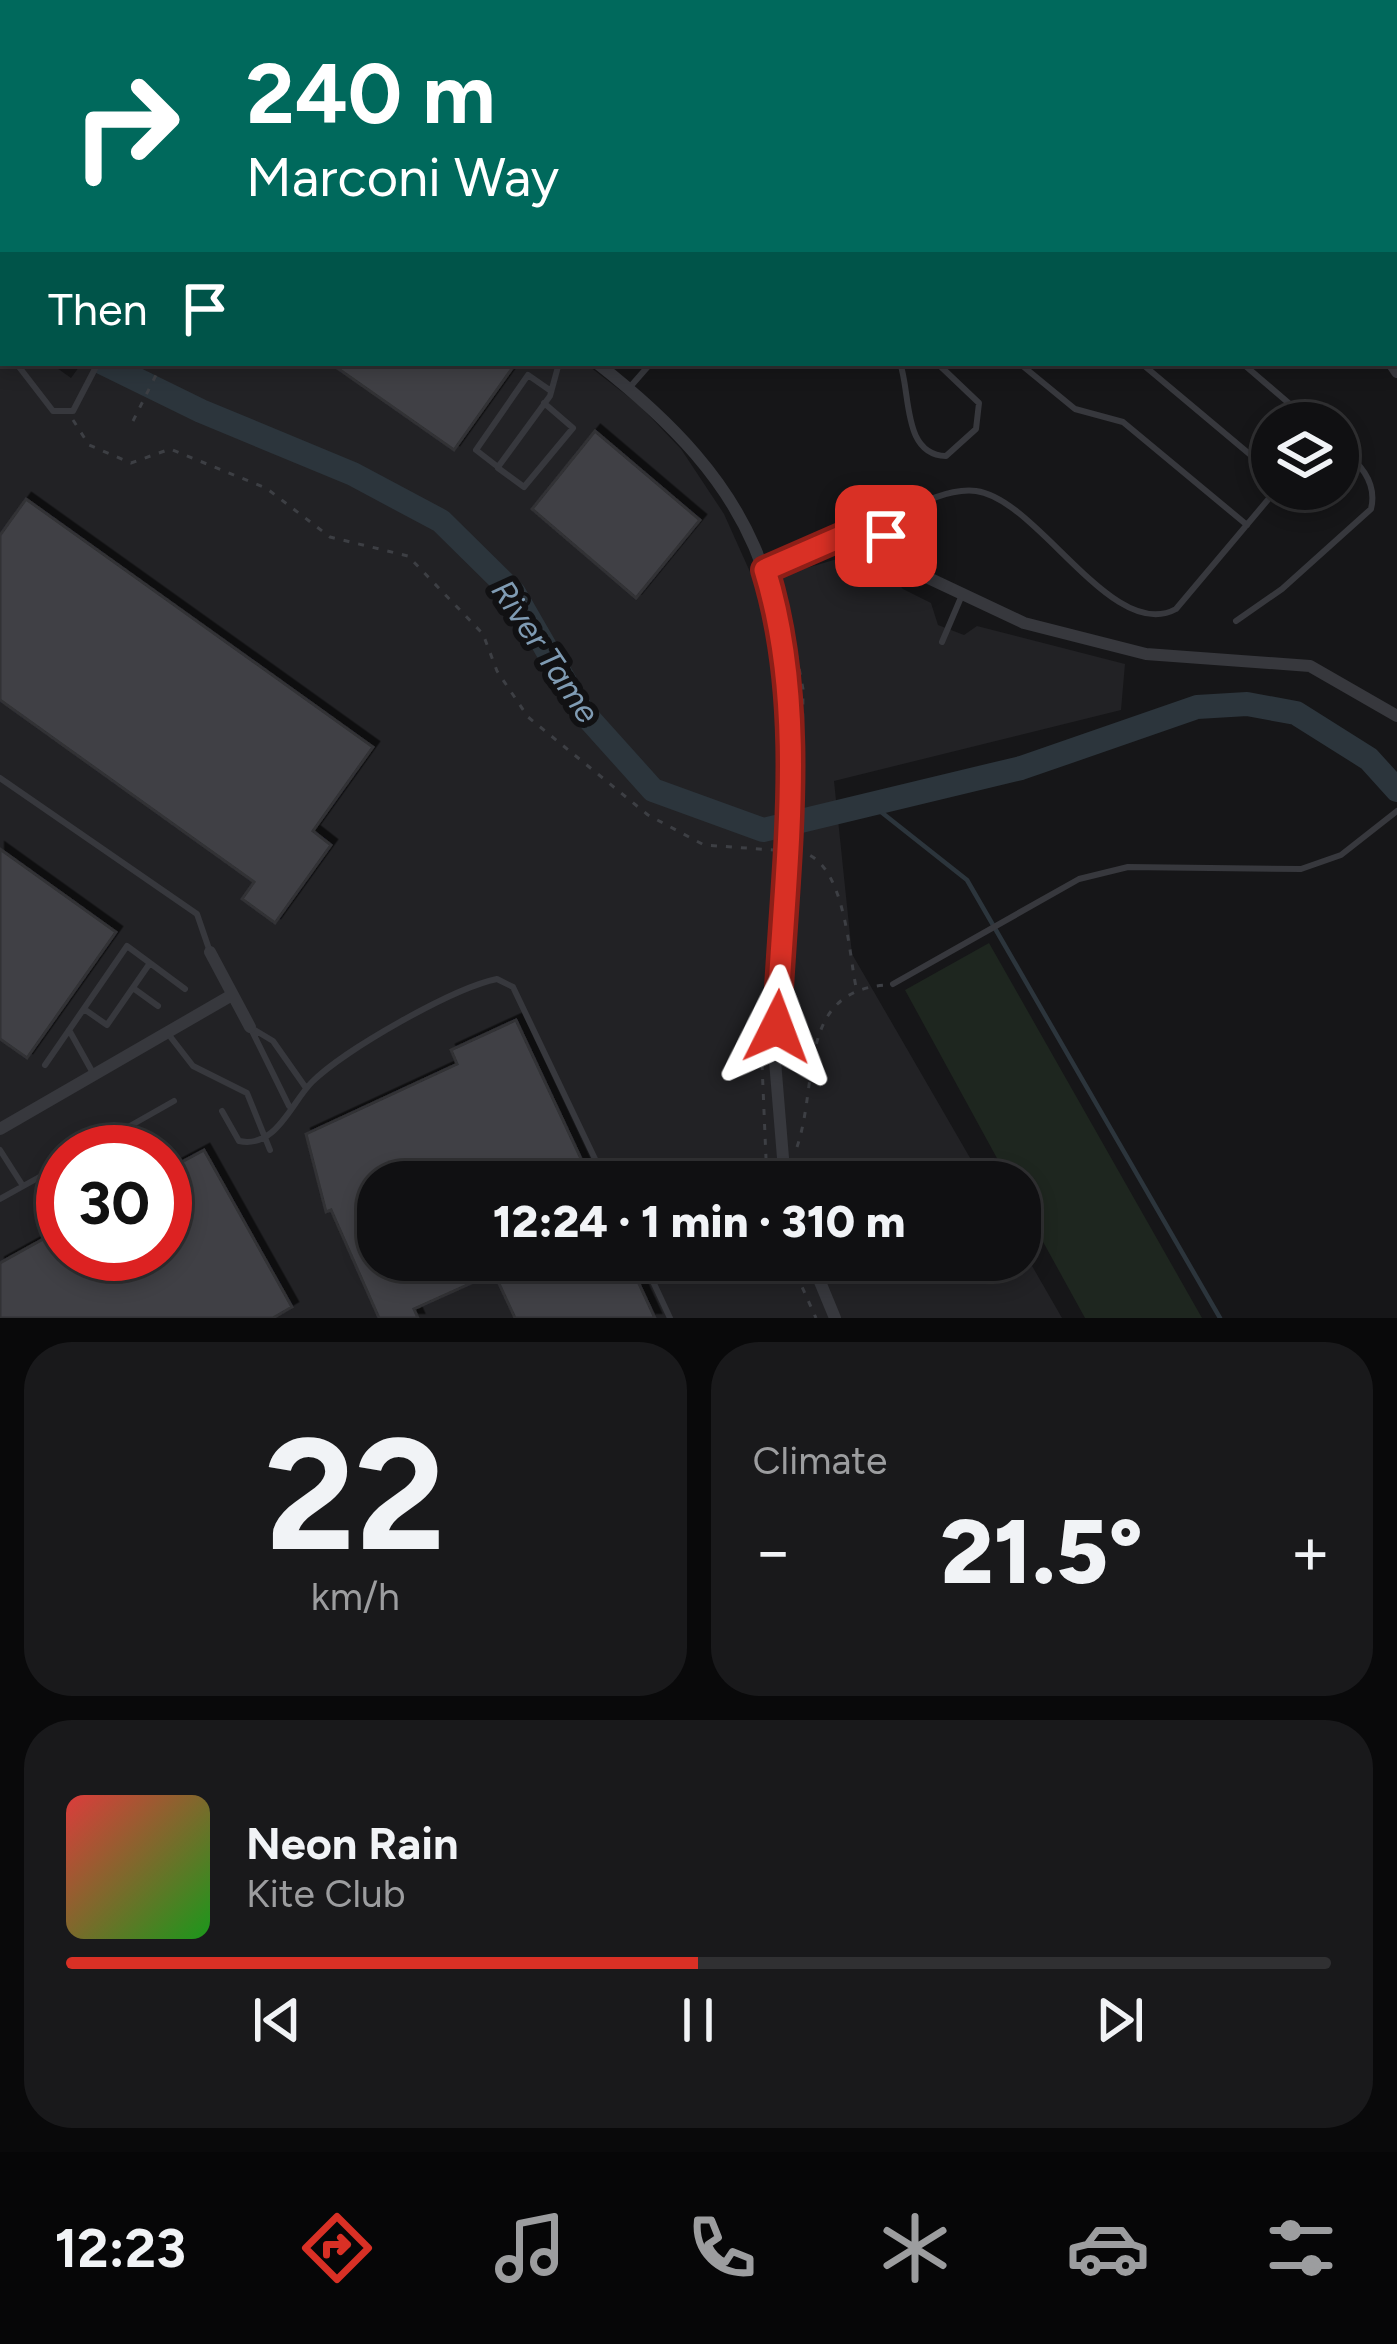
<!DOCTYPE html>
<meta charset="utf-8">
<style>
:root{--surface:#101012;--page:#19191b;--text:#f1f3f6;--muted:#9c9d9f;--line:#303032;--accent:#d93025}
body{margin:0;font-family:Figtree,sans-serif;background:var(--page);color:var(--text);height:100vh;display:flex;flex-direction:column;font-size:45px;white-space:nowrap}
*{box-sizing:border-box;margin:0}
p{font-size:39px;color:var(--muted)}
.icon{flex:none;width:66px;height:66px;fill:none;stroke:currentColor;stroke-width:2;stroke-linecap:round;stroke-linejoin:round}
.map{position:relative;height:1318px;overflow:hidden}
.details{display:flex;flex-direction:column;gap:24px;padding:24px;background:#09090a;flex:1}
.details>*{flex:none}
.hud{position:absolute;left:0px;top:0px;width:1398px;height:366px;box-shadow:0 6px 18px #0003,0 0 0 3px var(--line);background:#00695c;color:#fff;overflow:hidden}
.tools{position:absolute;left:1251px;top:402px;display:grid;gap:24px}
.tools a{display:grid;place-items:center;width:108px;height:108px;border-radius:50%;background:var(--surface);box-shadow:0 6px 18px #0003,0 0 0 3px var(--line);font-size:60px}
.speed{position:absolute;left:36px;top:1125px;display:flex;gap:24px;font-size:60px;font-weight:700;text-align:center}
.speed>*{display:grid;place-content:center;width:156px;height:156px;border-radius:50%;background:var(--surface);box-shadow:0 6px 18px #0003,0 0 0 3px var(--line);line-height:1}
.speed .limit{border:18px solid #d22;background:#fff;color:#111}
.pin{position:absolute;display:grid;place-items:center;width:102px;height:102px;color:#fff;margin:-51px;border-radius:24px;box-shadow:0 6px 18px #0006}
.me{position:absolute;width:132px;margin:-66px;rotate:3deg;stroke-linejoin:round;filter:drop-shadow(0 0 9px #0008)}
.turn{display:flex;align-items:center;gap:42px;height:252px;padding:0 48px;font-size:54px}
.turn .icon{width:156px;height:156px;stroke-width:2.5}
.turn b{display:block;font-size:84px;line-height:102px}
.then{display:flex;align-items:center;height:114px;padding:0 48px;background:#0003;gap:24px;font-size:45px}
.big{font-size:90px;font-weight:800;line-height:1.1}
.details .widget{flex:1;display:flex;flex-direction:column;justify-content:center;gap:18px;min-width:0;padding:0 42px;border-radius:48px;background:var(--page)}
.details .dial{align-items:center;gap:0}
.dial b{font-size:156px;line-height:1}
.song{display:flex;align-items:center;gap:36px}
.cover{width:144px;height:144px;border-radius:18px;background:linear-gradient(135deg,hsl(0 70% 55%),hsl(120 70% 35%))}
.played{height:12px;border-radius:6px;background:linear-gradient(90deg,var(--accent) 50%,var(--line) 50%)}
.keys{display:flex;justify-content:space-around;direction:ltr}
.heat{display:flex;justify-content:space-between;align-items:center;font-size:66px;direction:ltr}
.details .tiles{flex:1;display:grid;gap:24px;grid-template-columns:1fr 1fr}
.widget:last-child{grid-column:span 2}
.trip{position:absolute;left:357px;top:1161px;width:684px;height:120px;border-radius:48px;background:var(--surface);box-shadow:0 6px 18px #0003,0 0 0 3px var(--line);font-weight:800;line-height:120px;text-align:center}
.menu{display:flex;height:192px;justify-content:space-around;align-items:center;background:#060607;color:var(--muted)}
.menu .icon{width:84px;height:84px}
.menu .active{color:var(--accent)}
.menu b{font-size:54px;color:var(--text)}
.map>svg:first-child{display:block}
</style>
<div class="map">
<svg width="1397" height="1318" viewBox="0 0 1397 1318">
<defs>
<filter id="shadow"><feDropShadow dx="5.5" dy="-5.5" stdDeviation="0" flood-color="#0009"/></filter>
</defs>
<rect width="100%" height="100%" fill="#161618"/>
<path fill="#222225" fill-rule="evenodd" d="M1101,0H1397V245L1395,3Z
M0,326L3,363H50L71,378L82,363H585L639,405L681,449L724,514L755,583L868,550L903,589L931,603L938,625L964,635L977,626L1125,664L1121,710L834,781L852,954L984,1182H378V1260H1020V1245L1062,1318H0ZM63,1152H165V1254H63Z"/>
<path fill="#1e261f" d="M989,943L1202,1318H1085L1020,1200V1182H1010L905,990Z"/>
<g fill="none" stroke-linecap="round" stroke-linejoin="round">
<path stroke="#2c353c" stroke-width="4.5" d="M871,804L967,880L1220,1318"/>
<path stroke="#2c353c" stroke-width="24" d="M103,363L201,411L353,474L441,521L514,593L582,711L653,790L763,830L1021,768L1197,707L1247,704L1296,713L1369,759L1397,790"/>
</g>
<path fill="#404145" stroke="#303034" stroke-width="3" filter="url(#shadow)" d="M330,363H516L454,450Z
M595,431L700,520L636,598L532,509Z
M26,499L373,747L313,831L331,845L275,923L242,899L254,882L0,700V535Z
M0,849L116,932L27,1058L0,1039Z
M516,1020L592,1182H378V1260H628L655,1318H515L494,1273L414,1309L418,1318H379L331,1210L326,1212L306,1134L457,1064L451,1050Z
M204,1150L292,1307L273,1318H0V1263L63,1228V1254H165V1171Z"/>
<g fill="none" stroke-linecap="round" stroke-linejoin="round">
<path stroke="#3d3f44" stroke-width="3" stroke-dasharray="6 9" stroke-linecap="butt" d="M73,420L89,445L131,463L170,449L266,488L330,537L408,556L483,634L497,671L528,717L648,815L704,845L774,850
M133,421L162,363
M788,610L803,689L802,784
M796,851C845,856 848,949 856,987
M762,1064L767,1182
M797,1147C819,1082 797,992 885,985
M790,1260L816,1318"/>
<path stroke="#37383d" stroke-width="6" d="M578,0L581,3
M708,0L712,3
M818,0L822,3
M1336,0L1340,3
M427,3L429,0
M1395,41L1397,43
M0,350L3,352
M16,363L53,411H73L98,363
M900,363C911,393 902,455 946,456L976,429L979,403L937,363
M1019,363L1075,409L1123,422L1247,525
M1141,363L1272,473
M1242,363L1312,423
M630,387L651,363
M551,391L528,375L476,450L498,467L550,396L559,363
M498,468L524,487L573,428L544,403
M872,528C903,514 941,487 976,491C1038,499 1113,644 1176,609L1277,489
M1236,621L1282,589L1371,509C1378,481 1358,462 1338,445
M942,642L962,595
M0,778L197,914L209,949
M150,963L185,989
M893,984L1079,879L1128,867L1301,869L1341,855L1397,811
M133,988L158,1006
M251,1029L289,1106
M253,1029L273,1041L306,1088
M69,1030L93,1073
M169,1035L193,1066L247,1093L270,1150
M45,1065L127,946L150,963L107,1025L84,1009
M222,1111L239,1141C276,1149 291,1103 312,1082C344,1050 453,988 497,979L513,987L606,1182
M0,1150L23,1186
M84,1152L174,1101
M0,1199L63,1164
M643,1260L670,1318"/>
<path stroke="#37383d" stroke-width="12" d="M597,363C758,489 792,586 788,786
M1391,363L1397,372
M765,570L866,531L886,536L920,574L1024,623L1146,654L1310,666L1397,716
M785,854L775,1061L785,1182
M210,952L250,1027
M0,1129L232,995
M811,1260L835,1318"/>
<path stroke="#4a4c52" stroke-width="4.5" stroke-dasharray="15 12" stroke-linecap="butt" d="M1079,0L1083,3
M1395,262L1397,264"/>
<path stroke="#37383d" stroke-width="12" d="M785,854L788,786"/>
</g>
<g fill="none" stroke-linecap="round" stroke-linejoin="round">
<g stroke="#8d1f18" stroke-width="30">
<path id="route" d="M777,1027C783,877 810,715 765,570L852,532L886,536"/>
</g>
<use href="#route" stroke="#d93025" stroke-width="21"/>
</g>
<g text-anchor="middle" stroke-width="12" stroke-linejoin="round" paint-order="stroke">
<g font-size="33" font-style="italic" fill="#7f9bb3" stroke="#111113">
<text transform="translate(546 651) rotate(56)" y="12">River Tame</text>
</g>
</g>
</svg>
<div class="tools">
<a><svg class="icon" aria-label="layers" viewBox="0 0 24 24"><path d="M12 4l9 5-9 5-9-5zM3 14l9 5 9-5"/></svg></a>
</div>
<div class="speed"><div class="limit">30</div></div>
<div class="pin" style="left:886px;top:536px;background:#d93025"><svg class="icon" aria-label="arrive" viewBox="0 0 24 24"><path d="M6 21V4h12l-3 4 3 4H6"/></svg></div>
<svg class="me" style="left:777px;top:1027px" viewBox="-20 -20 40 40"><path d="M0-17L14 15 0 8-14 15z" fill="#d93025" stroke="#fff" stroke-width="4"/></svg>
<div class="trip">12:24 · 1 min · 310 m</div>
<div class="hud">
<div class="turn"><svg class="icon" aria-label="right" viewBox="0 0 24 24"><path d="M7 20v-9h11M14 6l5 5-5 5"/></svg><div><b>240 m</b>Marconi Way</div></div>
<div class="then">Then<svg class="icon" aria-label="arrive" viewBox="0 0 24 24"><path d="M6 21V4h12l-3 4 3 4H6"/></svg></div>
</div>
</div>
<section class="details">
<div class="tiles">
<div class="widget dial"><b>22</b><p>km/h</p></div>
<div class="widget"><p>Climate</p>
<div class="heat"><a>−</a><b class="big">21.5°</b><a>+</a></div>
</div>
<div class="widget">
<div class="song"><i class="cover"></i><div><b>Neon Rain</b><p>Kite Club</p></div></div>
<div class="played"></div>
<div class="keys"><svg class="icon" aria-label="previous" viewBox="0 0 24 24"><path d="M18 5L8 12l10 7zM5 5v14"/></svg><svg class="icon" aria-label="pause" viewBox="0 0 24 24"><path d="M8 5v14M16 5v14"/></svg><svg class="icon" aria-label="next" viewBox="0 0 24 24"><path d="M6 5l10 7-10 7zM19 5v14"/></svg></div>
</div>
</div>
</section>
<nav class="menu">
<b>12:23</b>
<svg class="icon active" aria-label="directions" viewBox="0 0 24 24"><path d="M12 3l9 9-9 9-9-9zM9 14v-3h6M13 9l2 2-2 2"/></svg>
<svg class="icon" aria-label="music" viewBox="0 0 24 24"><path d="M9 18V5l10-2v13"/><circle cx="6" cy="18" r="3"/><circle cx="16" cy="16" r="3"/></svg>
<svg class="icon" aria-label="phone" viewBox="0 0 24 24"><path d="M5 4h4l2 5-3 2q2 4 5 5l2-3 5 2v4C11 20 4 13 5 4z"/></svg>
<svg class="icon" aria-label="climate" viewBox="0 0 24 24"><path d="M12 3v18M4 7l16 10M4 17L20 7"/></svg>
<svg class="icon" aria-label="car" viewBox="0 0 24 24"><path d="M5 17H2v-5l4-1 3-4h7l3 4 3 1v5h-3M9 17h6M6 11h13"/><circle cx="7" cy="17" r="2"/><circle cx="17" cy="17" r="2"/></svg>
<svg class="icon" aria-label="filters" viewBox="0 0 24 24"><path d="M4 7h16M4 17h16"/><circle cx="9" cy="7" r="2"/><circle cx="15" cy="17" r="2"/></svg>
</nav>
